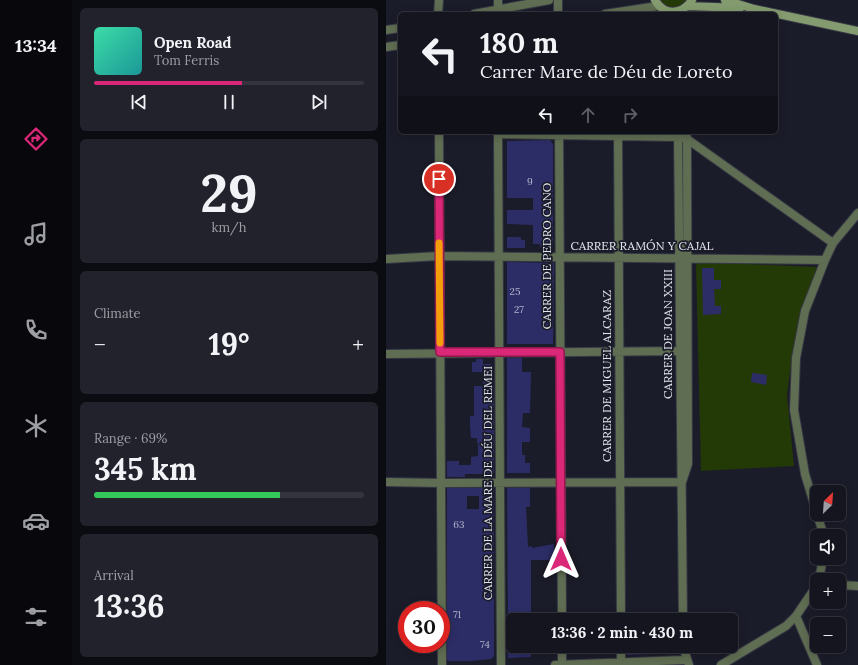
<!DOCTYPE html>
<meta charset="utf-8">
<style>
:root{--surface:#14151f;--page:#21222c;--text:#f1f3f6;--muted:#9d9fa4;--line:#33343d;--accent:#db2777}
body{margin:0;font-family:Lora,serif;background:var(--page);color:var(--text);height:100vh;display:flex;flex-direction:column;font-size:15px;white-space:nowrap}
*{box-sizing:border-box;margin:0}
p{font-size:13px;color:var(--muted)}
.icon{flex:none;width:22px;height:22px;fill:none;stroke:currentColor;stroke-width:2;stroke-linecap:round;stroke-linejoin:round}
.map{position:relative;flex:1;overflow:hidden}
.panel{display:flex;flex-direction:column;gap:8px;padding:8px;background:#0b0c11;width:314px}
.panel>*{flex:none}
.hud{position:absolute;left:12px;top:12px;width:380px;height:122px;border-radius:6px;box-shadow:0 2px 10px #0003,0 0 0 1px var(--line);background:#14151f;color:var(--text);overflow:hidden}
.needle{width:26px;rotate:25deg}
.tools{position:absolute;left:424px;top:485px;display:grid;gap:8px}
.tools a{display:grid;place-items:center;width:36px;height:36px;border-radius:6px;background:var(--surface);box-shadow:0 2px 10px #0003,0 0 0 1px var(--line);font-size:20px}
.speed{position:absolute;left:12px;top:601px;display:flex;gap:8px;font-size:20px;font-weight:700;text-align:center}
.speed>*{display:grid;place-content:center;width:52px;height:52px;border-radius:50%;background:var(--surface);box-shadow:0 2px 10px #0003,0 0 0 1px var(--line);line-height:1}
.speed .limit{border:6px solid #d22;background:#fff;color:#111}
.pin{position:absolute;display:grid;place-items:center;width:34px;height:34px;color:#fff;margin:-17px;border:2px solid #fff;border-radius:50%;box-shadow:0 1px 4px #0007}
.me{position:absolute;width:44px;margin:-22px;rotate:0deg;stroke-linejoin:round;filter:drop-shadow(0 0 3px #0008)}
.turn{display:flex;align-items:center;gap:14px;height:84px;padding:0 16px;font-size:18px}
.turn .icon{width:52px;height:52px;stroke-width:2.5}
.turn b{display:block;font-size:28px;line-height:34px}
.lanes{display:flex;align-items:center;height:38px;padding:0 16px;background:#0003;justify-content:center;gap:20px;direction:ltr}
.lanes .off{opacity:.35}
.big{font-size:30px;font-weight:700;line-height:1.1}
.panel .widget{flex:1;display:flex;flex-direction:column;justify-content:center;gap:6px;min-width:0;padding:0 14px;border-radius:6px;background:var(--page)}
.panel .dial{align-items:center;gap:0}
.dial b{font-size:52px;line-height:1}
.song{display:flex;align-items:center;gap:12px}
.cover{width:48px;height:48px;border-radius:6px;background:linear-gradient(135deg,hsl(160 70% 55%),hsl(180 70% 35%))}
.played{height:4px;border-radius:2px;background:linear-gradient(90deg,var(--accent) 55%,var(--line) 55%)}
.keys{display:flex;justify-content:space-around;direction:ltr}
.heat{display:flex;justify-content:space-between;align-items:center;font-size:22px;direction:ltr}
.charge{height:6px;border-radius:3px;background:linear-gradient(90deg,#34c759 69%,var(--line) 0)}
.trip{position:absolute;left:120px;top:613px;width:232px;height:40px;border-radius:6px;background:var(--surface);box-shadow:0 2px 10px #0003,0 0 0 1px var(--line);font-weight:700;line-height:40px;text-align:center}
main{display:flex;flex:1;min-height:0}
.tabs{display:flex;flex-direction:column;width:72px;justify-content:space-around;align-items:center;background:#08080c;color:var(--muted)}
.tabs .icon{width:28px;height:28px}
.tabs .active{color:var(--accent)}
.tabs b{font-size:18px;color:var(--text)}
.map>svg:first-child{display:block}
</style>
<main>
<nav class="tabs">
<b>13:34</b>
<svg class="icon active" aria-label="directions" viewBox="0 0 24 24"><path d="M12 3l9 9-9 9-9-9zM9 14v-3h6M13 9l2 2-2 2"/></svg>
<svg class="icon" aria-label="music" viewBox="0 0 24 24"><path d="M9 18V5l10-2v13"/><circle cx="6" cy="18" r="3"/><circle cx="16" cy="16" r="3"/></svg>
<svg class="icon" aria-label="phone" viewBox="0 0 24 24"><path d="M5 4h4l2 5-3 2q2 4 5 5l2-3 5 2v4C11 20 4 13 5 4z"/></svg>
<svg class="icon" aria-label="climate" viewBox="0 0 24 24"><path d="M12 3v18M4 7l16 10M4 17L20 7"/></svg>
<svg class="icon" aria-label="car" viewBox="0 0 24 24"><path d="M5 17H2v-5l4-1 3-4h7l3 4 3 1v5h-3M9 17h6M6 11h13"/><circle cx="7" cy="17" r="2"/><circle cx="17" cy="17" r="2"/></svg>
<svg class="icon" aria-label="filters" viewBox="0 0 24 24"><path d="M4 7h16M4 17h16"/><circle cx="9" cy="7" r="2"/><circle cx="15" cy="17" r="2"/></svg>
</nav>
<section class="panel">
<div class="widget">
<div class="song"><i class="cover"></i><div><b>Open Road</b><p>Tom Ferris</p></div></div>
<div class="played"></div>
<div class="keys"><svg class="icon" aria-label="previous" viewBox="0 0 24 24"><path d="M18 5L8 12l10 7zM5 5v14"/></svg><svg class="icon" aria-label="pause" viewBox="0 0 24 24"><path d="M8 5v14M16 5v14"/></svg><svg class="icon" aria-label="next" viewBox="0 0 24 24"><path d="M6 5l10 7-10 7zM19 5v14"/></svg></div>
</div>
<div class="widget dial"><b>29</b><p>km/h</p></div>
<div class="widget"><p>Climate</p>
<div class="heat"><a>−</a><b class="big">19°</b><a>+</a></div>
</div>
<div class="widget"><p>Range · 69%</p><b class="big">345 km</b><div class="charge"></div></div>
<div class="widget"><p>Arrival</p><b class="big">13:36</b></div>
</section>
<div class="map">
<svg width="472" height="665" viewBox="0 0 472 665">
<rect width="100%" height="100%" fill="#1b1c29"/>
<path fill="#243a06" d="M273,0H300C293,9 281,10 273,0Z
M310,262L431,267L417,306L408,342L401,395L408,466L315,471Z"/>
<path fill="#2c2d66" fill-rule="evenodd" d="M164,140L167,144V247H154V244H147V225L121,224V210H147V198H121V141Z
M121,237H135V240H139V248H121Z
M121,262L168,263L167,344H121Z
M316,268H328V280H335V289H328L329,306H335V314L317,315Z
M121,358H136V372H145L144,413H137L136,427L144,428V442H136V455H139V463H144V473H121Z
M90,359H97V364H105L106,386H108V474H79V477H61V461H73V465H85V457L92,456V443H91V438H85L84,426V416H88V386H97V372H86V362H90Z
M366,373L381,375L380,385L365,382Z
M61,488H108V656L105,659L86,661H63L61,660ZM81,496H93V509H81Z
M121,488H144V507H140L142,547L146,546V548L168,544V560H145V620H122Z
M122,646H145V657L122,658Z
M241,646H289V653L241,655Z"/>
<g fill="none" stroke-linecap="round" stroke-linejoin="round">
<g stroke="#373845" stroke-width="10">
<path id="street" d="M112,0V9
M172,0V14
M52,14L53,0
M88,14L163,0
M219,14L272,6
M0,30L14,28
M0,47L14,45
M53,132L56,665
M112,132L115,665
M173,132L176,620
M232,132L235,620
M300,132L301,139L447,243
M292,133L297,620
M112,134L292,137L301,139L302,464L296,482
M0,259L53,256L439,260
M0,354L293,351
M0,482L55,483L296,482
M431,514L419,474L408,410L410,358L419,311L439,260L447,243L472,213
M431,514L438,536
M433,580L437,558
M453,585L472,586
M410,616L431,665
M176,646V665
M235,646V665
M297,646L303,665
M169,665L297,660
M335,665L400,626L410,616L431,585"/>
</g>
<g stroke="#373845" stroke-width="10">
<path id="secondary" d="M269,0C278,16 296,15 306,0
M339,0L368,9L472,31
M302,6L354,8"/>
</g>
<use href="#street" stroke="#5f6d52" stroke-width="8"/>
<use href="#secondary" stroke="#849b6f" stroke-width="8"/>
</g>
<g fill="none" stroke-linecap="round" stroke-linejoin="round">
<g stroke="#8e194d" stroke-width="10">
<path id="route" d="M53,179L54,352H174L175,559"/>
</g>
<use href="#route" stroke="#db2777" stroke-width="7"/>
<path stroke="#f59e0b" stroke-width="7" d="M53,243L54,343"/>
</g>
<g text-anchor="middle" stroke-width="3.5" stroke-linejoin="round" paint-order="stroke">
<g font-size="10" fill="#b5b7cc">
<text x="144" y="185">9</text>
<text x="129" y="295">25</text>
<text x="133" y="313">27</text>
<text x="73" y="528">63</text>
<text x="71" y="618">71</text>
<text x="99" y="648">74</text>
</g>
<g font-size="12" fill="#e3e5ee" stroke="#1b1c29">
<text x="256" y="250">CARRER RAMÓN Y CAJAL</text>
<text transform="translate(161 256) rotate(-90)" y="4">CARRER DE PEDRO CANO</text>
<text transform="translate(282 334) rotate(-90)" y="4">CARRER DE JOAN XXIII</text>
<text transform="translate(221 376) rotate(-90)" y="4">CARRER DE MIGUEL ALCARAZ</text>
<text transform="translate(102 483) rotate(-90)" y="4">CARRER DE LA MARE DE DÉU DEL REMEI</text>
</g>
</g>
</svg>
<div class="tools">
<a><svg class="needle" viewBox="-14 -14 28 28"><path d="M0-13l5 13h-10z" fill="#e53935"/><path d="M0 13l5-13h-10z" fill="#9d9fa4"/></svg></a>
<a><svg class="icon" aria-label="sound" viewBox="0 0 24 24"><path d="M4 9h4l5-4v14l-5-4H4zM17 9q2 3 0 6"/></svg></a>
<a>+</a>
<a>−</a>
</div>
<div class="speed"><div class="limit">30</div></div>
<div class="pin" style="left:53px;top:179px;background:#d93025"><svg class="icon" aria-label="arrive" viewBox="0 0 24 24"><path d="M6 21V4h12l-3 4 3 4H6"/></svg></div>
<svg class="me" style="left:175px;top:559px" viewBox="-20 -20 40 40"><path d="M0-17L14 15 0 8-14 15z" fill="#db2777" stroke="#fff" stroke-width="4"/></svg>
<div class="trip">13:36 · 2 min · 430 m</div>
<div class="hud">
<div class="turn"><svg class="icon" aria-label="left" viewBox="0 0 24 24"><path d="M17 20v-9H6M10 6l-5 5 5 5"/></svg><div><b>180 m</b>Carrer Mare de Déu de Loreto</div></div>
<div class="lanes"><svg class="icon" aria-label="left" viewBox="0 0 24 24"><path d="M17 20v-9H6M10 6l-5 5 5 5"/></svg><svg class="icon off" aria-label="ahead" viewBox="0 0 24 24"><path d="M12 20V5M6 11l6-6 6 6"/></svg><svg class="icon off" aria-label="right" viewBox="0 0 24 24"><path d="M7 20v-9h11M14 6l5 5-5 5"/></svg></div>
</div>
</div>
</main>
